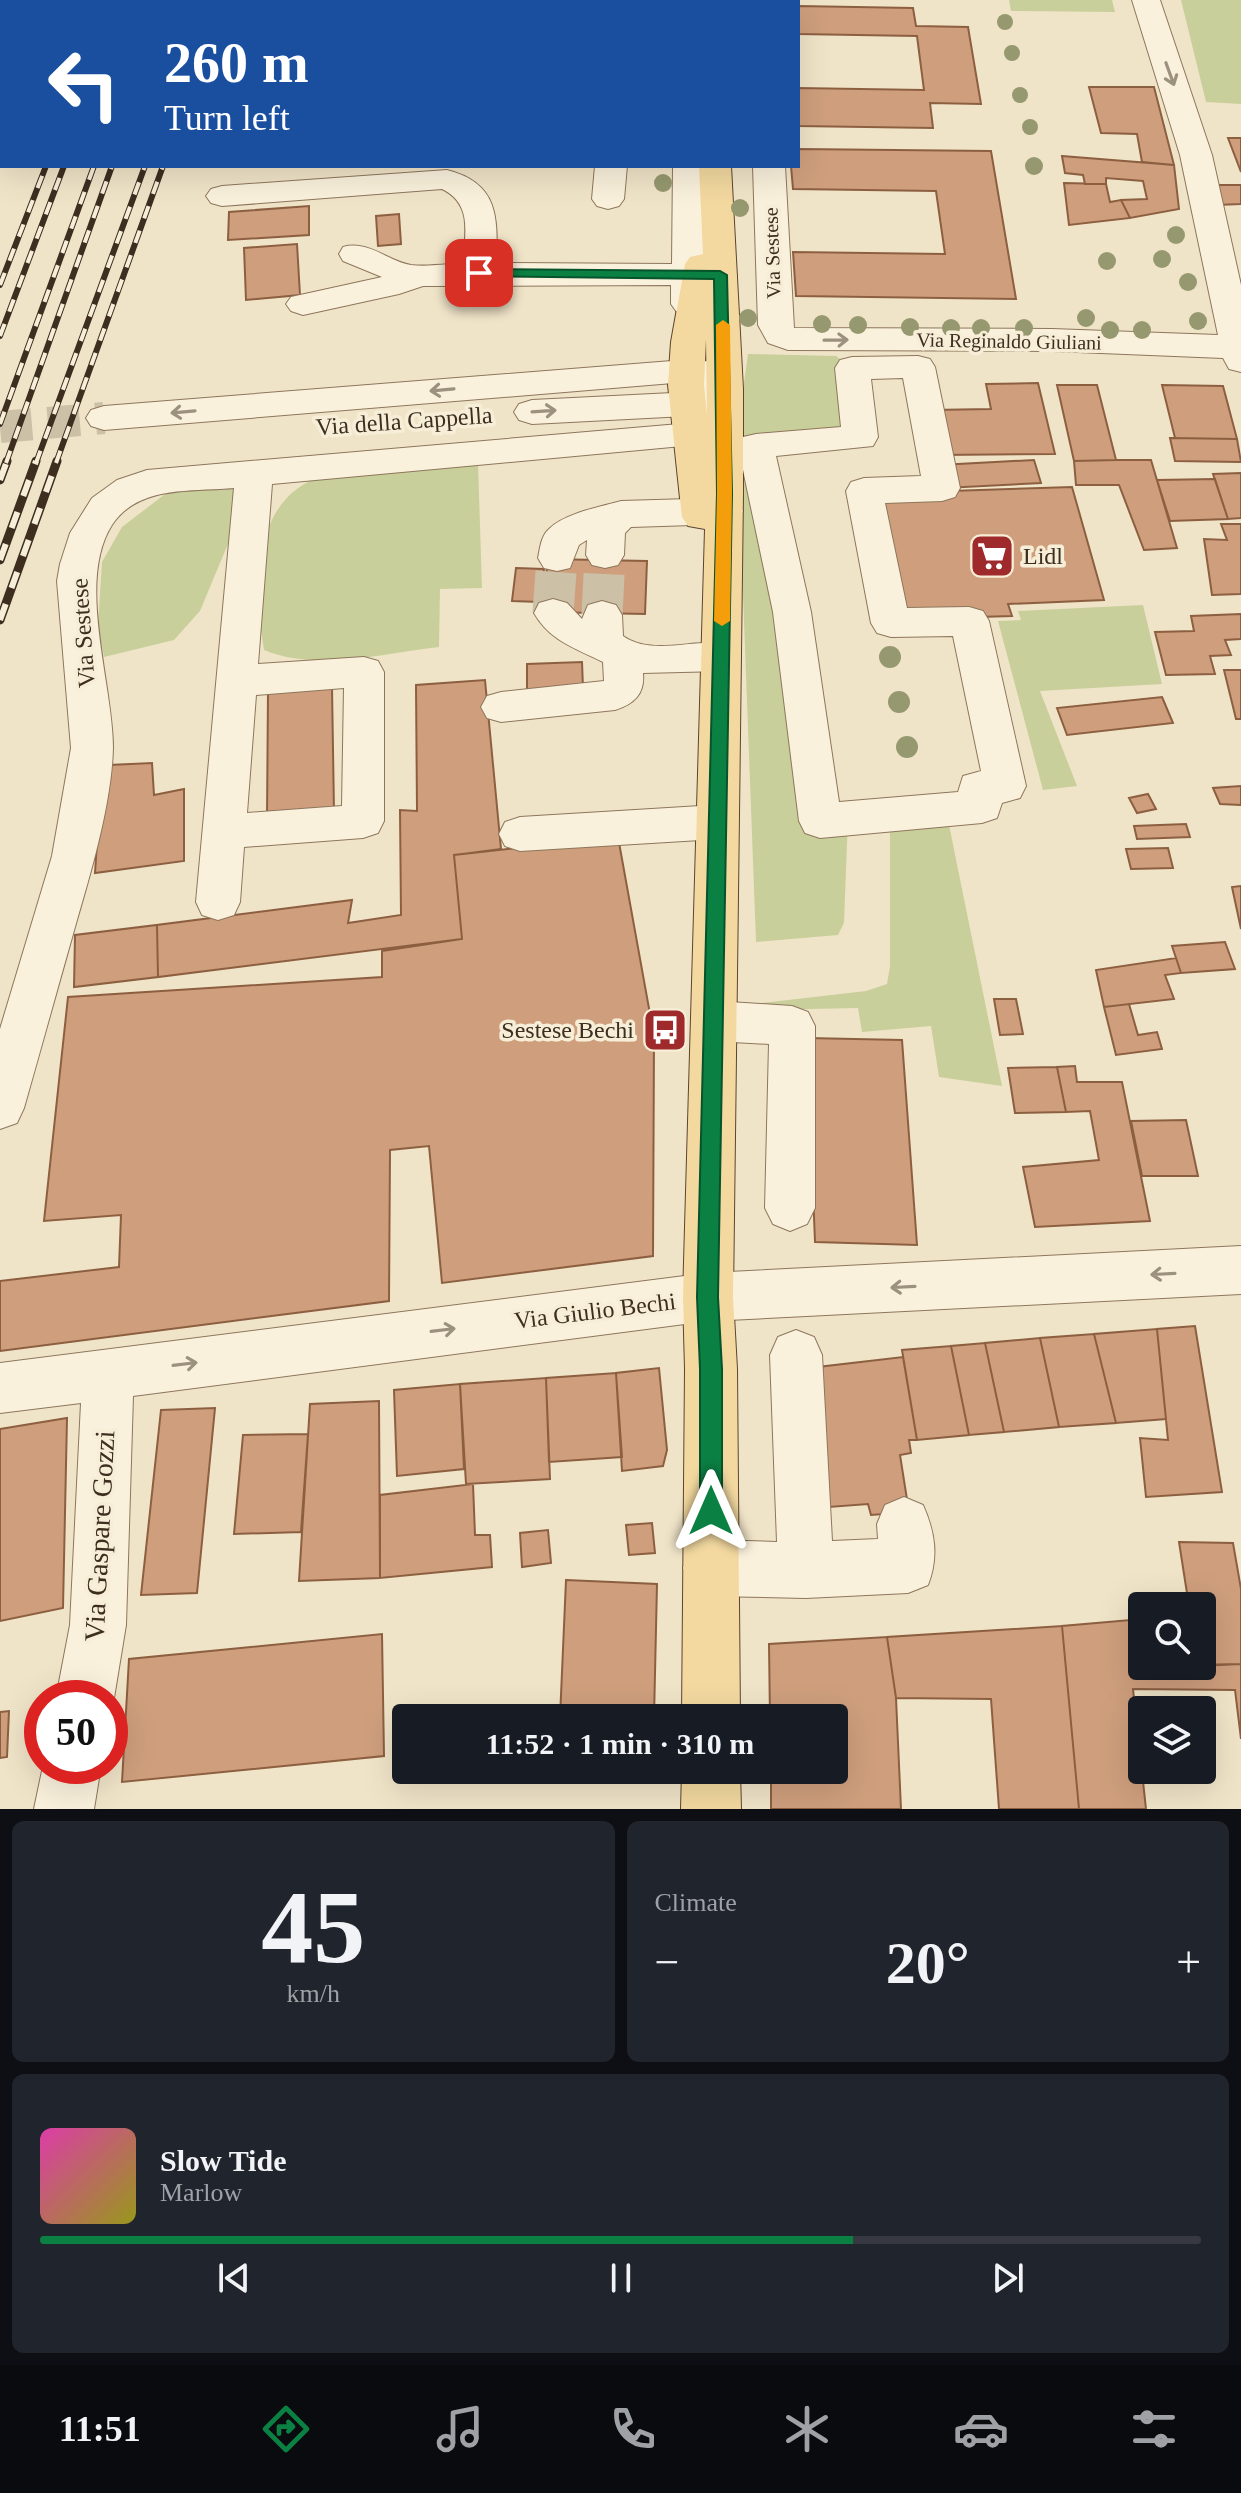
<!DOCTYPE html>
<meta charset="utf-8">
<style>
:root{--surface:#171b24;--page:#20242c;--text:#f1f3f6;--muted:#9ea1a6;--line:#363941;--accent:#0b8043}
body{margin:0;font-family:"Times New Roman",serif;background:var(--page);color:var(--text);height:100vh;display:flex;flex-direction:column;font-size:30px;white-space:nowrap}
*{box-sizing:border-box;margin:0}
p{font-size:26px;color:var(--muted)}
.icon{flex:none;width:44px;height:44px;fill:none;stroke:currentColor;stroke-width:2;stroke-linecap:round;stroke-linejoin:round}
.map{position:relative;height:1809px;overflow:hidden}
.panel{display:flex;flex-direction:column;gap:12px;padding:12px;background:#0d0f14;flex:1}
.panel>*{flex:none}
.banner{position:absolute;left:0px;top:0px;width:800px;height:168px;box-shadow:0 8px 32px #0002;background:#1a4fa0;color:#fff;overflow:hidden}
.controls{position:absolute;left:1128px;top:1592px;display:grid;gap:16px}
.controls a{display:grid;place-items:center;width:88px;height:88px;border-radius:8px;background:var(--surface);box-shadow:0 8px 32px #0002;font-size:40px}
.speed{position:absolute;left:24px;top:1680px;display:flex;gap:16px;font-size:40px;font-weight:700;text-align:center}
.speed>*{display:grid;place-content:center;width:104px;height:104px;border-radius:50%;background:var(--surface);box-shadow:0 8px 32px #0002;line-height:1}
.speed .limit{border:12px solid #d22;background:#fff;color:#111}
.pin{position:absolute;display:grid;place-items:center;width:68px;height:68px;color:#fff;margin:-34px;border-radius:16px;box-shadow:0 4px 12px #0006}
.me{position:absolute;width:88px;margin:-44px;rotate:0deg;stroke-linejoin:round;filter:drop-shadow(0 0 6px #0008)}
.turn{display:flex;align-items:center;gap:28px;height:168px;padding:0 32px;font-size:36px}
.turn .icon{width:104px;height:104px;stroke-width:2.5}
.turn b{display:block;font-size:56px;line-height:68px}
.big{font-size:60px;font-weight:700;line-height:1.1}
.panel .card{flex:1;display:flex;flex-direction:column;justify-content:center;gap:12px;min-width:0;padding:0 28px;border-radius:12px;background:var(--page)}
.panel .dial{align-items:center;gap:0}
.dial b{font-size:104px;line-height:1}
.song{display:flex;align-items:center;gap:24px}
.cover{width:96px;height:96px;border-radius:12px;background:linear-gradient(135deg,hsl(320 70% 55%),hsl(60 70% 35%))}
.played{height:8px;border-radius:4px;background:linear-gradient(90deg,var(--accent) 70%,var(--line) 70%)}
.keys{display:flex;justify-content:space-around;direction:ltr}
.heat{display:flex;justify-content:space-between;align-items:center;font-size:44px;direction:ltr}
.panel .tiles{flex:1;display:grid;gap:12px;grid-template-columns:1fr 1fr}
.card:last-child{grid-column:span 2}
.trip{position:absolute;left:392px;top:1704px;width:456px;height:80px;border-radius:8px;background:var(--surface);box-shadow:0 8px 32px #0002;font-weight:700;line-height:80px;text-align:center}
.tabs{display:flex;height:128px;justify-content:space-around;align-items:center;background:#090b0e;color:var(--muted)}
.tabs .icon{width:56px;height:56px}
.tabs .on{color:var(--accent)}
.tabs b{font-size:36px;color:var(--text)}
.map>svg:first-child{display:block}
</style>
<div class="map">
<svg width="1241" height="1809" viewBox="0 0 1241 1809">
<rect width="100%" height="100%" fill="#f0e4c8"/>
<path fill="#c9cf9b" d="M1009,0H1112L1115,12L1011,11Z
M1181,0H1241V104L1206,102Z
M748,354L836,356L852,368L860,437L756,446L820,821L848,818L844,923L838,935L756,942L737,434Z
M478,462L482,588L440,589L439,647C383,653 317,672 264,650C254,589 250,497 325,475C337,471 354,473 368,471C405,468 442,465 478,462Z
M238,484V520L200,611L174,640L104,657L98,625L102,562L122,527L173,488Z
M1143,605L1162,684L1040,691L1077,786L1043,790L998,621L1021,620L1018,611Z
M946,810L1002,1086L939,1077L931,1026L862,1032L858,1008L757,1010L754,1004L866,991L887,984L890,966V814Z"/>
<path fill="#cf9f7d" stroke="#8d5f41" stroke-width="2" d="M798,6L913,8L916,26L968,27L981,104L930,103L933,128L798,126V88L924,90L917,36L798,34Z
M1089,87H1154L1174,165L1142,162L1137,134L1101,133Z
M1228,138H1241V172Z
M798,149L991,151L1016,299L796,296L793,252L945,254L936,191L793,189L791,166H798Z
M1062,156L1174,165L1179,209L1130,218L1121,200L1147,199L1143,181L1106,178V184H1085L1083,175L1065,173Z
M1064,183L1106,184L1110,202L1121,200L1130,218L1069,225Z
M1216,185H1241V204L1217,205Z
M309,206V235L228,240L229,212Z
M399,214L401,244L378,246L376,216Z
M297,244L300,295L246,300L244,248Z
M1038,383L1055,454L939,455L931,410L991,409L986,384Z
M1057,385H1097L1116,460L1074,461Z
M1162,385L1223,386L1237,439L1175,438Z
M1170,438L1237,439L1241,462L1175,461Z
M1034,460L1041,483L945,488L940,465Z
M1116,460H1151L1177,548L1144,550L1119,485H1076L1074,461Z
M1241,473V518L1228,519L1213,474Z
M1215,479L1228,519L1170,521L1157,480Z
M1072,487L1104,600L1008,604L1012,616L907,619L873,498L888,493Z
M1221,524H1241V594L1212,595L1204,539L1227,540Z
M549,559L647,561L645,614L545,612L540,602Z
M516,568L544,569L540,602L512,601Z
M1241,614V639L1225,640L1231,655L1210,656L1215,674L1166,675L1155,632L1194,631L1191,616Z
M582,662L583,688L527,690V664Z
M1224,670H1241V719H1236Z
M485,680L501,849L454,855L462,939L158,977L157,925L352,900L348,923L401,915L400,810L417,811L416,685Z
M332,687L334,812L267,818L268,692Z
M1162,697L1173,723L1067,735L1057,708Z
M152,763L154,795L184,789V861L95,873L100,797L109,765Z
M1241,786V805L1220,804L1213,788Z
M1148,794L1156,809L1137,813L1129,798Z
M1186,824L1190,837L1137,839L1134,826Z
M618,837L654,1036L653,1256L442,1283L429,1146L390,1150L389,1301L0,1351V1281L119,1267L121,1215L44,1221L68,997L382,977V951L462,939L454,855Z
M1168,848L1173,868L1131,869L1126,849Z
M1241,886V929L1232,887Z
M157,925L158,977L74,987L75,935Z
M1225,942L1235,969L1181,973L1172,946Z
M1176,958L1181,973L1165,975L1174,999L1104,1007L1096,970Z
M994,999H1016L1023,1034L1000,1035Z
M1129,1004L1138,1035L1157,1032L1162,1049L1116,1055L1104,1007Z
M807,1038L902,1040L917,1245L815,1242Z
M1075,1066L1077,1082H1122L1150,1221L1035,1227L1023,1167L1099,1160L1090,1111L1066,1112L1057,1067Z
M1057,1067L1066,1112L1015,1113L1008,1068Z
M1186,1120L1198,1176H1142L1131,1121Z
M1195,1326L1222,1492L1146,1497L1140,1438L1168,1440L1157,1329Z
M1157,1329L1166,1419L1116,1423L1094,1334Z
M1094,1334L1116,1423L1059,1427L1040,1338Z
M1040,1338L1059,1427L1004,1432L985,1343Z
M985,1343L1004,1432L969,1435L951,1346Z
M951,1346L969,1435L917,1440L902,1350Z
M903,1357L917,1440H909L911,1453L900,1455L909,1512L871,1515L868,1504L829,1507L818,1367Z
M659,1368L667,1450L663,1466L622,1471L616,1373Z
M616,1373L622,1457L549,1462L546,1378Z
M546,1378L550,1479L466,1484L460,1384Z
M460,1384L464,1469L397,1476L394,1390Z
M379,1401L380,1578L299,1581L310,1404Z
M215,1408L197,1593L141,1595L161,1410Z
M67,1418L63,1608L0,1621V1429Z
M308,1434L301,1532L234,1534L243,1435Z
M473,1484L475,1535H490L492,1567L380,1578V1495Z
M652,1523L655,1553L629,1555L626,1525Z
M548,1530L551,1563L522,1567L520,1533Z
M1179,1542L1233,1543L1241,1589V1664L1200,1666L1202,1606H1189Z
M566,1580L657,1584L654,1718H560Z
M1142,1619V1666L1241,1664V1739L1235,1690L1133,1689L1146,1809H1079L1062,1626Z
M1062,1626L1079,1809H999L991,1699L896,1698L887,1637Z
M382,1634L384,1756L122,1782L129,1659Z
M887,1637L896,1698L901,1809H771V1770H834V1718H770L769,1644Z
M9,1711L7,1757L0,1758V1712Z"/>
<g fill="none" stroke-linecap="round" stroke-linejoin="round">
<path stroke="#ccc0a6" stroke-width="32" stroke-dasharray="32 16" stroke-linecap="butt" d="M0,427L104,418"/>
<path stroke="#ccc0a6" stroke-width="41" stroke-dasharray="41 21" stroke-linecap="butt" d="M553,613L557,558
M602,615L605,555"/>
<g stroke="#8d765c" stroke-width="2">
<path id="minor" d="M612,0H640V2H612Z
M675,0H703V2H675Z
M749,0H777V2H749Z
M1132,0H1160L1212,155L1241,285V372L1229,369L1223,358L1052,351L788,350L768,343L758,325L753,166H785L794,328L1052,329L1218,335L1180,155Z
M595,166H627L624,199L619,206L608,209L597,206L592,199Z
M673,166H705V265L732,268L737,275L732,282L705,285V304L700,311L688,315L676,311L671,304V285L423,286L399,294L303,315L291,311L286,304L291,297L382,277L343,261L339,254L343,247C369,240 387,261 411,265C427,267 447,264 463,263C465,234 473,204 442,189L222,206L211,203L206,196L211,189L222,186L447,170C499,183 498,218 496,263L672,264Z
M918,356L930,359L935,367L960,488L955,497L942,501L885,503L907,608L969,607L983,611L989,621L1026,786L1020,798L1002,803L997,818L982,823L820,838L805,833L799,821L773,612L738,446L743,437L756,434L841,427L835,368L840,360L852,357ZM903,378L921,476L864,478L851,482L846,491L871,623L877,633L891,637L953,636L981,771L963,776L958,792L839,802L811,612L776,456L873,446L878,437L871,379Z
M697,359L709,362L714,370L710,388L717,409L712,417L699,421L686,416L532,424L519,420L514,412L519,404L532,400L673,393V383L104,430L91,426L86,418L91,410L104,406Z
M691,423L704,426L709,435L704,444L272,484L258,664L364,657L378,661L384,672V821L378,833L363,838L244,847L240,902L234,915L218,920L202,915L196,902L234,488C192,492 138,485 112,525C76,581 113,684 113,747C112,801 92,869 77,920C59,983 42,1045 24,1108L17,1123L0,1129V1029L52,856L71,748L57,581L60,564L70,533L92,498L117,480L147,470ZM344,688L342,806L247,813L256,695Z
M724,498L737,502L743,511L737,520L724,524L631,527L625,533L624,555L618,565L605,568L592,565L586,555L587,540L579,545L570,568L557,571L544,568L538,558C540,548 541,536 549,529C565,513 600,507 621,501Z
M553,599L567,603L582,619L588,605L602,601L616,605L622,615L623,636C654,658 701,635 735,646L741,656L735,666L721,671L643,673C645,694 634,704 615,710L501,722L487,718L481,707L487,696L501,692L604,681L603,662C575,648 550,641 534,613L539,603Z
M717,805L732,810L738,822L732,834L717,839L520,851L505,846L499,834L505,822L520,817Z
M714,1001L792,1006L808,1012L815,1026V1208L807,1224L790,1231L773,1224L765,1208L769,1044L714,1041L698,1035L691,1021L698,1007Z
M1241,1246V1294L708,1321L133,1396L126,1625L114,1698L110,1707V1698H56L70,1625L81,1403L0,1413V1363L708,1273Z
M796,1330L814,1337L822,1355L832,1541L878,1539L877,1524L885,1505L904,1497L923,1505C935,1532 939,1557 928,1585L908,1593L806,1598L711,1596L691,1588L683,1568L691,1548L711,1540L777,1542L770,1355L778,1337Z
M43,1766H101L94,1809H34Z"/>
</g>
<g stroke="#5b4430" stroke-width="2">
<path id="major" d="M698,0H726V2H698Z
M699,166H731L743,389V493L733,1297L737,1369L740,1718H682L685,1369L683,1297L705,529L688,526L682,517L668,385L671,342L685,264L690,257L703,254ZM706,339L707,415L704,385Z
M682,1770H740L741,1809H681Z"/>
</g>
<use href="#minor" fill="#faf1dc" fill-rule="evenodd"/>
<use href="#major" fill="#f3d9a0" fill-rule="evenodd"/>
<g stroke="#3d2e20" stroke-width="6">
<path id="rail-far1" d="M0,285L46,166
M0,336L64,166
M0,424L94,166
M6,463L112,166
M36,463L145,166
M56,463L163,166"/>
</g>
<g stroke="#3d2e20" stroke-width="9">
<path id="rail" d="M0,480L7,461
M0,560L36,461
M0,620L57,461"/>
</g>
<use href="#rail-far1" stroke="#f7eed8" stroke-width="4" stroke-dasharray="13" stroke-linecap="butt"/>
<use href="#rail" stroke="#f7eed8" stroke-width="6" stroke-dasharray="17" stroke-linecap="butt"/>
</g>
<g fill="#96986f">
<circle cx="1005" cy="22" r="8"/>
<circle cx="1012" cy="53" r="8"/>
<circle cx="1020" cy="95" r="8"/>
<circle cx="1030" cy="127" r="8"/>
<circle cx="1034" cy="166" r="9"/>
<circle cx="663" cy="183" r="9"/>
<circle cx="740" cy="208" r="9"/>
<circle cx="1176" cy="235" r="9"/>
<circle cx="1162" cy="259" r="9"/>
<circle cx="1107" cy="261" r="9"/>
<circle cx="1188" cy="282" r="9"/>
<circle cx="748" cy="318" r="9"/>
<circle cx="1086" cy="318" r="9"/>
<circle cx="1198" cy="321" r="9"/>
<circle cx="822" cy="324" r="9"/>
<circle cx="858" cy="325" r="9"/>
<circle cx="910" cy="327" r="9"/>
<circle cx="951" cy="328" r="9"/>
<circle cx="981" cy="328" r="9"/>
<circle cx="1024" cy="328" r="9"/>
<circle cx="1110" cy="330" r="9"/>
<circle cx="1142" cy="330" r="9"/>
<circle cx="890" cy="657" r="11"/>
<circle cx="899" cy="702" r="11"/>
<circle cx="907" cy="747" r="11"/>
</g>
<defs><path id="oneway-shaft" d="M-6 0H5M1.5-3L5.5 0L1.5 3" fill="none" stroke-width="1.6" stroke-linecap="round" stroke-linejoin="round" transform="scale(2)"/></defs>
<g stroke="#9c907e">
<use href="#oneway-shaft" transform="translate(1170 74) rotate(70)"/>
<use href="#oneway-shaft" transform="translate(836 340) rotate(-1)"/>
<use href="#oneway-shaft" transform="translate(442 390) rotate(175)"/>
<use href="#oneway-shaft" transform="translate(544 411) rotate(-4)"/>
<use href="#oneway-shaft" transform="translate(183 412) rotate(175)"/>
<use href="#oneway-shaft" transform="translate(1163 1274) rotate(177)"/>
<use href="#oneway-shaft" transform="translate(903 1287) rotate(177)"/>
<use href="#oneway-shaft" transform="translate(443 1330) rotate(-7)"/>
<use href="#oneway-shaft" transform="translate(185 1364) rotate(-7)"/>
</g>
<path fill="#0b8043" stroke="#07532c" stroke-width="2" d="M479,269L720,271L727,275L732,493L718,1297L722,1369V1511L719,1519L711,1522L703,1519L700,1511V1369L697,1297L717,493L714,279L474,276V270Z"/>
<path fill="#f59e0b" d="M723,320L730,325L732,493L730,621L722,626L714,621L717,493L716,325Z"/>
<defs>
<g id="supermarket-square" transform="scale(2.3)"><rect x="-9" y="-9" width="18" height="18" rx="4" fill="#9e2a2b" stroke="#f7eed8"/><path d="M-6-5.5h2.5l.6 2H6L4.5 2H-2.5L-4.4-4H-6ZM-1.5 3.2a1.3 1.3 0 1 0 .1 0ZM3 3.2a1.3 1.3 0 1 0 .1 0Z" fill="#fff"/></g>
<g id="bus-square" transform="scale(2.3)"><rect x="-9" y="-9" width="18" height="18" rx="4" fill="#9e2a2b" stroke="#f7eed8"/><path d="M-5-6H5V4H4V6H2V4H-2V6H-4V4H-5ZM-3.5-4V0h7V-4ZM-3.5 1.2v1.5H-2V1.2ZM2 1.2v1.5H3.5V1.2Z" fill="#fff"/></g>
</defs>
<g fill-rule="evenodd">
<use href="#supermarket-square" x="992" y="556"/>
<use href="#bus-square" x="665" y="1030"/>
</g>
<g text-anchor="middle" stroke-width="7" stroke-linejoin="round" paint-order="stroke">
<g font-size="20" fill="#3d2e20" stroke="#f7eed8">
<text transform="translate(772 253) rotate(-92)" y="7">Via Sestese</text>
<text transform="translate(1009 341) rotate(1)" y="7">Via Reginaldo Giuliani</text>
</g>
<g font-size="24" fill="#3d2e20" stroke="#f7eed8">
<text transform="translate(404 421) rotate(-4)" y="8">Via della Cappella</text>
<text transform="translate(83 633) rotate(-94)" y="8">Via Sestese</text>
<text transform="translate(595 1311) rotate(-7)" y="8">Via Giulio Bechi</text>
</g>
<g font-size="24" fill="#3d2e20" stroke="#f7eed8" text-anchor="start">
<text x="1023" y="564">Lidl</text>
<text x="634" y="1038" text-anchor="end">Sestese Bechi</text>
</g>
<g font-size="28" fill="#3d2e20" stroke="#f7eed8">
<text transform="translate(99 1536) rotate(-87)" y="10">Via Gaspare Gozzi</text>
</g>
</g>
</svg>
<div class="controls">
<a><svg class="icon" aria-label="search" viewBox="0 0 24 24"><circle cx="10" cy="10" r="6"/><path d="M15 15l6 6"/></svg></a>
<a><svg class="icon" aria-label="layers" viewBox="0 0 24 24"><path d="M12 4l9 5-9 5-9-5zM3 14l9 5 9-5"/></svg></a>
</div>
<div class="speed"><div class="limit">50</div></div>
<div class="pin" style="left:479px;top:273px;background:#d93025"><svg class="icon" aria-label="arrive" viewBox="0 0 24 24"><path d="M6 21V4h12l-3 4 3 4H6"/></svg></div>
<svg class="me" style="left:711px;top:1511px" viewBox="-20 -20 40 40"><path d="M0-17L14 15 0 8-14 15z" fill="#0b8043" stroke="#fff" stroke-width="4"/></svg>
<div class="trip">11:52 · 1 min · 310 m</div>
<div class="banner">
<div class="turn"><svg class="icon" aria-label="left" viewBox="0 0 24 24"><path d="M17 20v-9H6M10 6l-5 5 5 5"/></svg><div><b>260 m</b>Turn left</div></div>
</div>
</div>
<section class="panel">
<div class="tiles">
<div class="card dial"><b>45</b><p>km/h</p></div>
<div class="card"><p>Climate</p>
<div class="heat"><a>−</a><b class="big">20°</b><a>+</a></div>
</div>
<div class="card">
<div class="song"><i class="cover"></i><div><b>Slow Tide</b><p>Marlow</p></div></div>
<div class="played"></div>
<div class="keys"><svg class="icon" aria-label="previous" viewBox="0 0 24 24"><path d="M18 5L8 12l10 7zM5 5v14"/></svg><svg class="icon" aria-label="pause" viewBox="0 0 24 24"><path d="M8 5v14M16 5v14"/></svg><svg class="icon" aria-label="next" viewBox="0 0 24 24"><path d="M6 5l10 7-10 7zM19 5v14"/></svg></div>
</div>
</div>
</section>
<nav class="tabs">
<b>11:51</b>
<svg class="icon on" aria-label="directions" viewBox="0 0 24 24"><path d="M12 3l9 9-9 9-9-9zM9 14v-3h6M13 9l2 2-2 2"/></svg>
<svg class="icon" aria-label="music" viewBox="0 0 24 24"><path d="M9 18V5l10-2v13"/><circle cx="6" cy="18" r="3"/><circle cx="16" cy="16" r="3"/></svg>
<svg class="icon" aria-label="phone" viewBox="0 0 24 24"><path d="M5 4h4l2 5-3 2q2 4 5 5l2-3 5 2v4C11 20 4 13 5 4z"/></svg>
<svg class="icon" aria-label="climate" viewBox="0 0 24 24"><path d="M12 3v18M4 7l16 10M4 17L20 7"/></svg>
<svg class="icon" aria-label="car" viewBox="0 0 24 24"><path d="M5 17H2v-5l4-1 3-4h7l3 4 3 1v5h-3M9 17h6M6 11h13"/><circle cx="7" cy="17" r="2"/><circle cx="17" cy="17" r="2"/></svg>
<svg class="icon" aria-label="filters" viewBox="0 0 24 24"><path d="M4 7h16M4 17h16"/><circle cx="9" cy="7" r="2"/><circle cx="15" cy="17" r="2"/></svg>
</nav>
